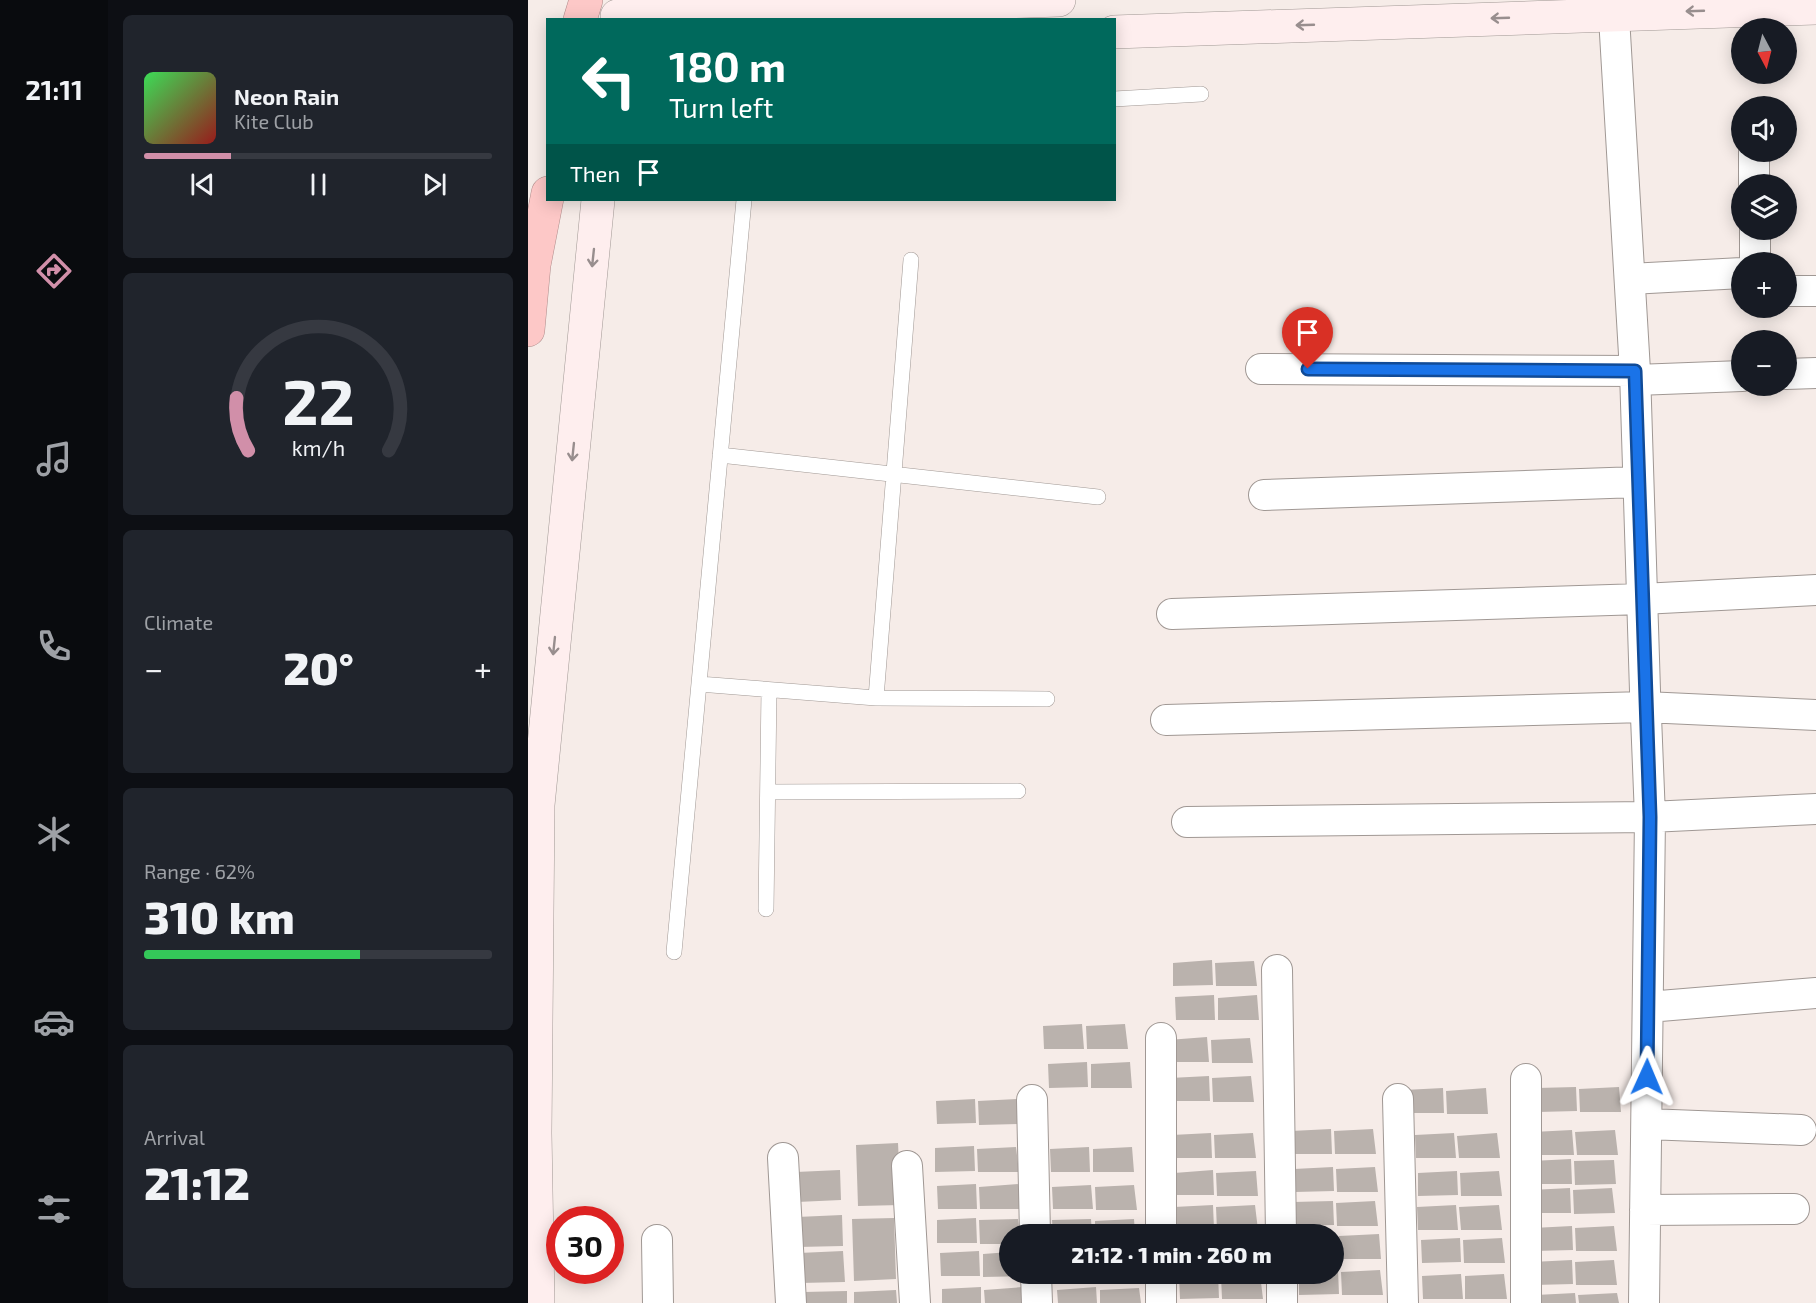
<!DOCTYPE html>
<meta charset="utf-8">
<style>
:root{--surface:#171b24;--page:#20242c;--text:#f1f3f6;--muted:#9ea1a6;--line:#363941;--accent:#d18fa9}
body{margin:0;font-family:"Exo 2",sans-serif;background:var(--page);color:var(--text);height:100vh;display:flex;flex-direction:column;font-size:22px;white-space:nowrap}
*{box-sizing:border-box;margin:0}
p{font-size:20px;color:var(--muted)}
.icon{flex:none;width:33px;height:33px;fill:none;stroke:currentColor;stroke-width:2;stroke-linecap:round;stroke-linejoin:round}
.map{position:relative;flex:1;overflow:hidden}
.drawer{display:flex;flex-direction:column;gap:15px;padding:15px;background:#0d0f14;width:420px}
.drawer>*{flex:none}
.guide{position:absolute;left:18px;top:18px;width:570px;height:183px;border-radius:0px;box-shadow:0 3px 15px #0003;background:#00695c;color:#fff;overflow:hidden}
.needle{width:39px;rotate:173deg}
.fabs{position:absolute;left:1203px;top:18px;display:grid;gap:12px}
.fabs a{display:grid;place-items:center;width:66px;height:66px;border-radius:50%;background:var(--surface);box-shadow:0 3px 15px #0003;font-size:30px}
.speed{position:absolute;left:18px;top:1206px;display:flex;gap:12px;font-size:30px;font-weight:700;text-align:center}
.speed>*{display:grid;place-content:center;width:78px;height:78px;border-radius:50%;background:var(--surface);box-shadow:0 3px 15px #0003;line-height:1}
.speed .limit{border:9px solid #d22;background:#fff;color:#111}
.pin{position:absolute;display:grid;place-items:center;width:51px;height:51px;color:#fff;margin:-62px -26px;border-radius:50% 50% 50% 0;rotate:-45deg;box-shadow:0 0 6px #0007}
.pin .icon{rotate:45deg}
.me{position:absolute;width:66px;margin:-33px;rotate:1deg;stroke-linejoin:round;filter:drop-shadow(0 0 4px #0008)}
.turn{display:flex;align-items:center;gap:21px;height:126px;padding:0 24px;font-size:27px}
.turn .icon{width:78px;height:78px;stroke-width:2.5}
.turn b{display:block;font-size:42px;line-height:51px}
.then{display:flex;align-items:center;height:57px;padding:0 24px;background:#0003;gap:12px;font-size:22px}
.big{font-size:45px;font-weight:800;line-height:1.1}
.drawer .card{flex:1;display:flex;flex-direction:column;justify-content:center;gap:9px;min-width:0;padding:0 21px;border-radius:9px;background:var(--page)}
.drawer .dial{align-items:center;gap:0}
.dial svg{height:156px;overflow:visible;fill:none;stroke:var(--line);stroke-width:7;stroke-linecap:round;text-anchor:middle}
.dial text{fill:var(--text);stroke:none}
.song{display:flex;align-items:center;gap:18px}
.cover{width:72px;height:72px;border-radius:9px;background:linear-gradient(135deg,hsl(130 70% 55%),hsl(0 70% 35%))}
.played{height:6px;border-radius:3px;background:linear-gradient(90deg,var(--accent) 25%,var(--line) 25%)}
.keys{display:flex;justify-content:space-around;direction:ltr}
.heat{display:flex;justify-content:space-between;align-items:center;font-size:33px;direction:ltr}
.charge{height:9px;border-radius:4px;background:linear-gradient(90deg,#34c759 62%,var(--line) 0)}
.trip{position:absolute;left:471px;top:1224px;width:345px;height:60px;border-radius:30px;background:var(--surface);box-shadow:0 3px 15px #0003;font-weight:800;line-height:60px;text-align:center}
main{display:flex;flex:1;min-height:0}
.menu{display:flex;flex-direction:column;width:108px;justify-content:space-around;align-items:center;background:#090b0e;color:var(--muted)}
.menu .icon{width:42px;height:42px}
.menu .current{color:var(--accent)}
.menu b{font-size:27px;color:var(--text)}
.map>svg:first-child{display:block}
</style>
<main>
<nav class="menu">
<b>21:11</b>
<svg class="icon current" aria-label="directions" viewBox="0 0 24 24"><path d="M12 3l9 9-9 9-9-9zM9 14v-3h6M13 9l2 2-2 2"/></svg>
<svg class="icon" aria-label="music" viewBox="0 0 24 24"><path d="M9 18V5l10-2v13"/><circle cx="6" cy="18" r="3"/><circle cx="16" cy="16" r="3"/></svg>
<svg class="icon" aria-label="phone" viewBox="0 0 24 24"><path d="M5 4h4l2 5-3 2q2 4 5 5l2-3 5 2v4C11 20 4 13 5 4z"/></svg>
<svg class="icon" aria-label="climate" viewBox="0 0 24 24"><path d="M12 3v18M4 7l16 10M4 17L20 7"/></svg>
<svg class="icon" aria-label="car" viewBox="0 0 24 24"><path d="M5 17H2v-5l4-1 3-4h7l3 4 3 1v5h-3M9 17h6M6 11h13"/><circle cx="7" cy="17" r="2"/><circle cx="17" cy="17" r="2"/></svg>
<svg class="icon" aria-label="filters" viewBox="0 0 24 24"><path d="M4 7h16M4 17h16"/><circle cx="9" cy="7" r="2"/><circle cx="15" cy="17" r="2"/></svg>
</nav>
<section class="drawer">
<div class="card">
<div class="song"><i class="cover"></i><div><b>Neon Rain</b><p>Kite Club</p></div></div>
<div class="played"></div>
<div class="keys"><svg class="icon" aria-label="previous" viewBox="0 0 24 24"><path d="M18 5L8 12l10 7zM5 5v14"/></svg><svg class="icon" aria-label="pause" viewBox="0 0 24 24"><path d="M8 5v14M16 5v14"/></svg><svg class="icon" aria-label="next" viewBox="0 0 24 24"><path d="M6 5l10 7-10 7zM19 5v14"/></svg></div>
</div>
<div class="card dial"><svg viewBox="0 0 100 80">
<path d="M14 69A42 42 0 1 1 86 69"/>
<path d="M14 69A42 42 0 0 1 8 42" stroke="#d18fa9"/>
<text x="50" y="56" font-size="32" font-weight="700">22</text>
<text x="50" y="72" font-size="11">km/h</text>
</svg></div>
<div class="card"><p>Climate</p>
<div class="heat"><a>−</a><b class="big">20°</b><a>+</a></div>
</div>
<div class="card"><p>Range · 62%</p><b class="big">310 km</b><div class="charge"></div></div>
<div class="card"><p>Arrival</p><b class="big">21:12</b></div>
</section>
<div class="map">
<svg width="1288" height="1303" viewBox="0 0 1288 1303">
<rect width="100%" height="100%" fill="#f6ece8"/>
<path fill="#bab2ad" d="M684,960L685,985L645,986V963Z
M726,961L729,986H688L687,963Z
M686,995L687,1020H648L647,997Z
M729,995L731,1020H690V998Z
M554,1024L556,1049H516L515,1026Z
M597,1024L600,1049H559L558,1026Z
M679,1037L681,1062H641L640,1040Z
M722,1038L725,1063H684L683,1040Z
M559,1062L560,1087L521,1088L520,1064Z
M602,1062L604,1088H563V1064Z
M681,1076L682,1101H642V1078Z
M723,1076L726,1102H685L684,1078Z
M1048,1087L1049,1111L1010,1112L1009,1088Z
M1091,1087L1093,1112H1052L1051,1089Z
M915,1088L916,1113H877L876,1090Z
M958,1088L960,1114H919L918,1091Z
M447,1099L448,1123L409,1124L408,1101Z
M489,1099L492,1124L451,1125L450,1101Z
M803,1129L804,1154H765L763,1131Z
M845,1129L848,1154H807L806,1131Z
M1044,1130L1046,1155H1006L1005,1132Z
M1087,1130L1090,1155H1049L1047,1132Z
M683,1133L684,1158H644V1135Z
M725,1133L728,1158H687L686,1135Z
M926,1133L928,1158H888L887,1135Z
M969,1133L972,1158H931L929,1136Z
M370,1143L373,1205L330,1206L328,1145Z
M446,1146L447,1171L407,1172V1148Z
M488,1147L491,1172H450L449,1149Z
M561,1147L562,1172H523L522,1149Z
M604,1147L606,1172H565V1149Z
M1043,1159L1044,1184H1005L1004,1161Z
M1086,1160L1088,1184L1047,1185L1046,1161Z
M805,1167L806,1191L767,1192L766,1169Z
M847,1167L850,1192H809L808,1169Z
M312,1170L313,1200L269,1202L268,1172Z
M685,1170L686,1195H647L646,1173Z
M728,1171L730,1196H689L688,1173Z
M929,1171L930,1195L890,1196V1173Z
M971,1171L974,1196H933L932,1173Z
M448,1184L449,1209H410L409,1186Z
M491,1184L493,1209H452L451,1187Z
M563,1185L565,1209H525L524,1187Z
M606,1185L609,1210H568L567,1187Z
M1042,1188L1043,1213H1003V1190Z
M1084,1188L1087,1213L1046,1214L1045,1190Z
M805,1201L806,1225L766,1226L765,1202Z
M847,1201L850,1226H809L808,1203Z
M685,1205L686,1229L646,1230V1207Z
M727,1205L730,1230H689L688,1207Z
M928,1205L930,1230H890L889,1207Z
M971,1205L974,1230H933L931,1207Z
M314,1215L315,1246L270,1247L269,1217Z
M366,1218L368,1279L326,1281L324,1219Z
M448,1218L449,1243H409V1220Z
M490,1219L492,1234H482V1244H452L451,1220Z
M563,1219L564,1234H525L524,1220Z
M606,1219L607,1234H567V1221Z
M1044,1226L1045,1250L1006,1251L1005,1228Z
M1086,1226L1089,1251H1048L1047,1228Z
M806,1234H808L809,1258H806Z
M851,1234L853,1259H812L811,1236Z
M932,1238L933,1262L894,1263L893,1240Z
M974,1238L977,1263H936L935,1240Z
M315,1251L317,1282L272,1283L271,1253Z
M451,1251L452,1276H413L412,1253Z
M482,1252V1274H496V1276L455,1277V1254Z
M1044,1260L1045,1284L1006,1285L1004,1262Z
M1086,1260L1089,1285H1048L1047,1262Z
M806,1270H810L811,1294L771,1295V1274H806Z
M852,1270L855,1295H814L813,1272Z
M529,1274H568V1276L529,1277Z
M571,1274H612V1277H571Z
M690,1274L691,1298L652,1299L651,1276Z
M732,1274L735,1299H694L693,1276Z
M933,1274L935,1299H895L894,1276Z
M976,1274L979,1299H937V1276Z
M453,1287V1303H414V1289Z
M495,1287L497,1303H457L456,1290Z
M568,1287L569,1303H530L529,1290Z
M611,1288L613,1303H572V1290Z
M368,1290L369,1303H326V1292Z
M319,1291V1303H277L276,1292Z
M1047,1293L1048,1303H1008V1295Z
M1089,1293L1091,1303H1051L1050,1295Z"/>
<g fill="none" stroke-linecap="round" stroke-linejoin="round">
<g stroke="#a09894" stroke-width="16">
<path id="lane" d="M586,99L673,94
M192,455L570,497
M171,684L348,698L519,699
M348,698L383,260
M240,792L490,791
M238,909L241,690
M146,952L216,200"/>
</g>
<g stroke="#a09894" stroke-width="32">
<path id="street" d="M1085,0L1107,371L1117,691L1122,817L1116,1303
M1226,152V184
M1227,262V230
M1102,279L1214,273
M1262,291H1288
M733,369L1107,371
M1258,374L1288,373
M1108,380L1214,376
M736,495L1110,482
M644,614L1114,599L1288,590
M638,720L1117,707L1288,715
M659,822L1122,817L1288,809
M749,970L753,1234
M1120,1007L1288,993
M633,1038V1234
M998,1079V1303
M870,1099L875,1303
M504,1100L507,1234
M1119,1124L1273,1130
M255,1158L263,1303
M379,1166L387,1303
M1117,1210L1266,1209
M129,1240L130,1303
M508,1274L509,1303
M633,1274V1303
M754,1274V1303"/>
</g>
<g stroke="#a09894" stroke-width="34">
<path id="secondary" d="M89,16L531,0
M586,32L1288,8
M10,1303L7,1133L10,805L70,200"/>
</g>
<g stroke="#ae8b8a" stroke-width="34">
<path id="highway" d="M52,20L58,0
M0,330L6,265L20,193"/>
</g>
<use href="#lane" stroke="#fff" stroke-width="15"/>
<use href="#street" stroke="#fff" stroke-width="30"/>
<use href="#secondary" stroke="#feeeee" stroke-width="33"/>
<use href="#highway" stroke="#fdc8c7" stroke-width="33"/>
</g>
<defs><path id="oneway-shaft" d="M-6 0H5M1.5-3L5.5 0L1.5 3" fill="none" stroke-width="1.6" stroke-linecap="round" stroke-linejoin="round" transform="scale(1.5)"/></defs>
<g stroke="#988e8e">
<use href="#oneway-shaft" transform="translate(1167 11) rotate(178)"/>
<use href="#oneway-shaft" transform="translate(972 18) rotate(178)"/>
<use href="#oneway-shaft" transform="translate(777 25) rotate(178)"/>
<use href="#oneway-shaft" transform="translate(65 258) rotate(96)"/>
<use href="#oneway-shaft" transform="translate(45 452) rotate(96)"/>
<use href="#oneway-shaft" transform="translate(26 646) rotate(96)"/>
</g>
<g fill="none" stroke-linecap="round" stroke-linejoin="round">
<g stroke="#114b97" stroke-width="15">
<path id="route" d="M780,369L1107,371L1122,817L1119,1077"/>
</g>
<use href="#route" stroke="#1a73e8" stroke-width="10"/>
</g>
</svg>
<div class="fabs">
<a><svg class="needle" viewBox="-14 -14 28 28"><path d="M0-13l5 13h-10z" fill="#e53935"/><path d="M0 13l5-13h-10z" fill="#9ea1a6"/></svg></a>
<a><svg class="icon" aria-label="sound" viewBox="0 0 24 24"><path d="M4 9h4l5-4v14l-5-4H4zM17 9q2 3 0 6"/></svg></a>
<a><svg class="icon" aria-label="layers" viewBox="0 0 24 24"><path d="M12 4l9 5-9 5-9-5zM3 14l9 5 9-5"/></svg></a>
<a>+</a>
<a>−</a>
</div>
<div class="speed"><div class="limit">30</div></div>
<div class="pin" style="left:780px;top:369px;background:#d93025"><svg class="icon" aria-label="arrive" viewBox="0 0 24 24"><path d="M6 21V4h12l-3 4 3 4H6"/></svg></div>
<svg class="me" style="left:1119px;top:1077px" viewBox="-20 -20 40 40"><path d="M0-17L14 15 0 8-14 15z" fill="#1a73e8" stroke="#fff" stroke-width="4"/></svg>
<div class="trip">21:12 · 1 min · 260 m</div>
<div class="guide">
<div class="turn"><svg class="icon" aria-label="left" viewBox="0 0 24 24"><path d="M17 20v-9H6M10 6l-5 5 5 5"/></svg><div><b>180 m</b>Turn left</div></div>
<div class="then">Then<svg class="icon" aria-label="arrive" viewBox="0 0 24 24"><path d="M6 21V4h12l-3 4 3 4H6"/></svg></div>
</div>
</div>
</main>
